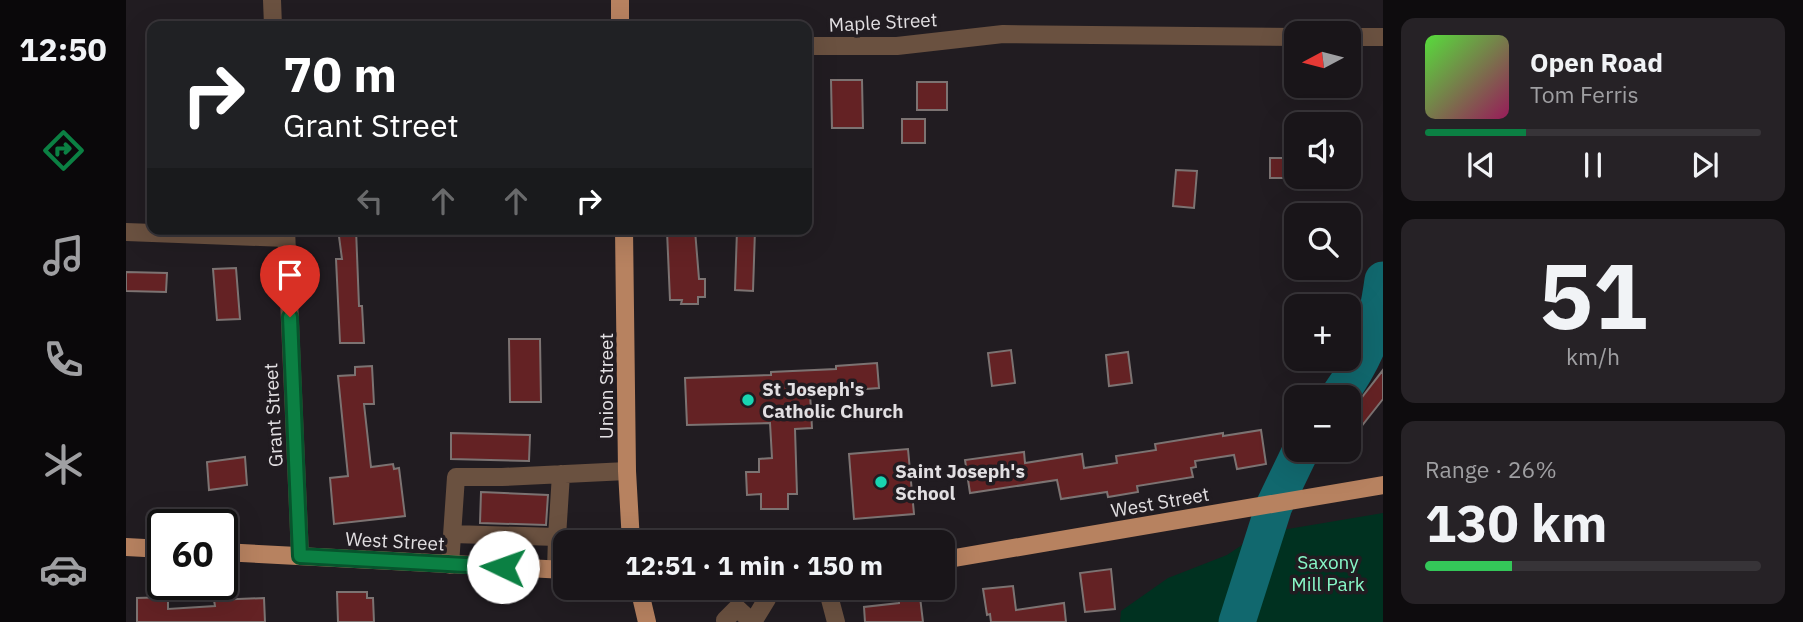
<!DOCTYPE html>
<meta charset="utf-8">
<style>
:root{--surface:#191519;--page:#262226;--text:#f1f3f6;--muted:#9f9fa2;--line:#373438;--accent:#0b8043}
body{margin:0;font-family:"IBM Plex Sans",sans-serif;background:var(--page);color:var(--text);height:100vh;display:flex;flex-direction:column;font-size:26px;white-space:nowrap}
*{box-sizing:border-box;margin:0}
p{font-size:23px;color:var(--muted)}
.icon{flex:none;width:38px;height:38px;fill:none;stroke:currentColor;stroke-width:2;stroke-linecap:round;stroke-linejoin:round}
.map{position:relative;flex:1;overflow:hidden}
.panel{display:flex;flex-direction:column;gap:18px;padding:18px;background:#0e0c0e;width:420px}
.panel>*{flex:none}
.top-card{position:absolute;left:21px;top:21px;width:665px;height:214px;border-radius:14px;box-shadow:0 7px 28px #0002,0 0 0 2px var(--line);background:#202124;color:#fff;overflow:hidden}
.needle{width:46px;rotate:263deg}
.fabs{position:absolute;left:1158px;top:21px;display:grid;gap:14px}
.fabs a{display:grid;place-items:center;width:77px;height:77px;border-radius:14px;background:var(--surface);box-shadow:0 7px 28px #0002,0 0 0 2px var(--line);font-size:35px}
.speed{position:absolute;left:21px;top:509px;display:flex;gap:14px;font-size:35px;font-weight:700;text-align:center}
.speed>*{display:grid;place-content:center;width:91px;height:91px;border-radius:50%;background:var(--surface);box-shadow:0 7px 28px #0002,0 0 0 2px var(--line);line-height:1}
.speed .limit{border:4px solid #111;border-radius:10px;background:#fff;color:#111}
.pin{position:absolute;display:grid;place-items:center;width:60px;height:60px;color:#fff;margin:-72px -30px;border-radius:50% 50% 50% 0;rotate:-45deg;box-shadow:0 0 7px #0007}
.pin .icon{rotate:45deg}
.me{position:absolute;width:77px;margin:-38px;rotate:273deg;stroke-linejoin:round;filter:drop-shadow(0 0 5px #0008)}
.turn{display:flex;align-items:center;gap:24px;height:147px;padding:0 21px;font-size:32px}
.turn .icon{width:91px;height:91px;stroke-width:2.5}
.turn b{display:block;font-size:49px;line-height:60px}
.lanes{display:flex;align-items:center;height:66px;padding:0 21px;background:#0003;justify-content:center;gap:35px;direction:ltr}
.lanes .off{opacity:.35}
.big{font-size:52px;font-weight:700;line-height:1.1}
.panel .tile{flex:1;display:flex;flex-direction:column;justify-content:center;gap:10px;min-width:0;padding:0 24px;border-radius:14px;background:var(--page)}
.panel .dial{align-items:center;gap:0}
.dial b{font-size:91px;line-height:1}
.song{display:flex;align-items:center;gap:21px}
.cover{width:84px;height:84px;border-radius:10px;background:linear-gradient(135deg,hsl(110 70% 55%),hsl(330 70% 35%))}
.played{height:7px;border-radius:4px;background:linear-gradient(90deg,var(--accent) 30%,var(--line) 30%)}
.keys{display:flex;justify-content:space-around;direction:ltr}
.charge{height:10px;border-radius:5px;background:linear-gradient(90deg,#34c759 26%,var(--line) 0)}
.trip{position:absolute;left:427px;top:530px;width:402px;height:70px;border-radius:14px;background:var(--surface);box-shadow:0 7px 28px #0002,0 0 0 2px var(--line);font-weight:700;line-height:70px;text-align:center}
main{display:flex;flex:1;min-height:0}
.tab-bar{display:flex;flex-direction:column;width:126px;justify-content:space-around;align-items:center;background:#0a080a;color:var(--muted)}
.tab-bar .icon{width:49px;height:49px}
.tab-bar .current{color:var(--accent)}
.tab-bar b{font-size:32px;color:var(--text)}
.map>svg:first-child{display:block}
</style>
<main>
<nav class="tab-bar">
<b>12:50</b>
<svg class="icon current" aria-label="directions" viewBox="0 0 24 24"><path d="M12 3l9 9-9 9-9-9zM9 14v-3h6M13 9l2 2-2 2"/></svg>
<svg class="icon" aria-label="music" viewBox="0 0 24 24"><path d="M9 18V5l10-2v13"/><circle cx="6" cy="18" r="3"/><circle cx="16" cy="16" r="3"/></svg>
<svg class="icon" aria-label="phone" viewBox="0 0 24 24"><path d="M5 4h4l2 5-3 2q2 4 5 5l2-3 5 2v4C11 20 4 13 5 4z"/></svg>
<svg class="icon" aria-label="climate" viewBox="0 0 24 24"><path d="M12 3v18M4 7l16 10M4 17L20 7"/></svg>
<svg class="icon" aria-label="car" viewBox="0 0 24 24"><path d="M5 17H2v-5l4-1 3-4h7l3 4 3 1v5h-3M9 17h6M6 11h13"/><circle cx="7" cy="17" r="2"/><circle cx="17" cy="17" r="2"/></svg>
</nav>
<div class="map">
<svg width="1257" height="622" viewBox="0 0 1257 622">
<rect width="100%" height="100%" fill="#211c21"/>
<path fill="#003120" d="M1257,513V622H994L995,611L1042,578L1101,555L1125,539L1126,535Z"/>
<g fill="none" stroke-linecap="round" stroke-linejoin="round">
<path stroke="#11686e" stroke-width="37" d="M1212,397C1241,356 1250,331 1257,280
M1111,622L1148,506L1175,450"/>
</g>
<path fill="#642224" stroke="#7c7372" stroke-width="2" d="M705,80H736L737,128H706Z
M791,82H821V110H791Z
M776,119H799V143H776Z
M1144,158H1168V178H1144Z
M1050,170L1071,171L1068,208L1047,206Z
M212,229H230L233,306H236L238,343H214L210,259H216Z
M569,230L573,279H579V297H572V304H555L556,300H544L541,231Z
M611,230H629L627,291L609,290Z
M110,268L114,319L91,320L87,269Z
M0,272L41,273L40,292L0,291Z
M383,339H414L415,402H384Z
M885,350L889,383L866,386L862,353Z
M1002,352L1006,383L983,386L980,355Z
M751,363L753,388L684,393L686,428L669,429L671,494H662V509H635V494L621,495L620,472H633V459L646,458L644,423L561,425L559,378L645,375V372L710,369V366Z
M246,366L248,404H238L245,467L267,464L268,469L273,468L279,516L208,524L204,478L222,476L212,376L229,375V367Z
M1257,370V399L1223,442V414Z
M1135,430L1140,464L1111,469L1108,455L1069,461L1070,467L1065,468L1067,477L1011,486L1012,492L982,497L981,492L935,499L931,480L844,493L839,460L898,452L899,463L956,454L958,468L991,463L990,456L1030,450L1029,444L1097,433V436Z
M325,433L404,435L403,461L325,459Z
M782,449L788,514L728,519L723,454Z
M119,457L121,485L83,490L81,462Z
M355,492L422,495L420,525L354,523Z
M985,569L989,609L959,612L954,573Z
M887,586L890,610L938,603L940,622H865L864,614L861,615L857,589Z
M211,592H241V598H247L248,622H212Z
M42,597V609L89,606L88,600L138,598L139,622H11V598Z
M794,597L797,622H739L738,607L773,603V599Z"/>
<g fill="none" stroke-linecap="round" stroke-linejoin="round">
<path stroke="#6a5140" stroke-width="18" d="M146,0L147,26
M1223,37H1257
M681,46H771L877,34L1171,37
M160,229L174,556
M0,232L160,238
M327,534L431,537L435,474
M324,565L330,477H376L501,471
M430,570L431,537
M701,588L710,622
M599,620L611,608L626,622
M627,622L641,599L642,588"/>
<path stroke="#b78260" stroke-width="18" d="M494,0V26
M498,229L501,471L505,542
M0,547L37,549
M96,552L439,570
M817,560L1257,485
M513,588L521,622"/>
</g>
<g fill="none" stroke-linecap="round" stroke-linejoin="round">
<g stroke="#07532c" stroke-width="18">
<path id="route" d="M164,317L174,556L377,567"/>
</g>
<use href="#route" stroke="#0b8043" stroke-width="12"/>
</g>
<g fill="#19d5b2" stroke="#211c21" stroke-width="2.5">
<circle cx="622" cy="400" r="7"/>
<circle cx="755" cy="482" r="7"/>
</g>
<g text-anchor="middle" stroke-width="7" stroke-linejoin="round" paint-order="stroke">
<g font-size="19" fill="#e2dfe2" stroke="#211c21">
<text transform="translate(757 22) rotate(-3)" y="7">Maple Street</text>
<text transform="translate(480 386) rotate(-90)" y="7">Union Street</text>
<text transform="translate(147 415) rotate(-93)" y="7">Grant Street</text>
<text transform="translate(1034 502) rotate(-10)" y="7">West Street</text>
<text transform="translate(269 541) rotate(3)" y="7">West Street</text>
</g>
<g font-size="19" font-weight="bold" fill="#e2dfe2" stroke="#211c21" text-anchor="start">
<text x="636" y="396">St Joseph's<tspan x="636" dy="22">Catholic Church</tspan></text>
<text x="769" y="478">Saint Joseph's<tspan x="769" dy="22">School</tspan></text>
</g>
<g font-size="19" fill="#88f8c8" stroke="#211c21">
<text x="1202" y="569">Saxony<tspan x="1202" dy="22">Mill Park</tspan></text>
</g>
</g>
</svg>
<div class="fabs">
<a><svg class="needle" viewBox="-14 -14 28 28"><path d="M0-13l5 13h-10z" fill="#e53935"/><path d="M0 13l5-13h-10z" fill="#9f9fa2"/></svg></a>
<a><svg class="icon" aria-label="sound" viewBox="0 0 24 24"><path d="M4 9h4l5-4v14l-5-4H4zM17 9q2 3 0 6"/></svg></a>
<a><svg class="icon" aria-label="search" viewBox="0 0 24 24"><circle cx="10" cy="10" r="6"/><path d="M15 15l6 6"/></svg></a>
<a>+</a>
<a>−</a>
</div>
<div class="speed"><div class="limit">60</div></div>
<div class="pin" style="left:164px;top:317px;background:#d93025"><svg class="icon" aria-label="arrive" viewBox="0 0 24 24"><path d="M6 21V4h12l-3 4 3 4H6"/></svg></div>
<svg class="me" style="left:377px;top:567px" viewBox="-20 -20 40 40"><circle r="19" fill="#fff"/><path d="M0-13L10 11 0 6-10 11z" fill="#0b8043"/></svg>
<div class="trip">12:51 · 1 min · 150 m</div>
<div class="top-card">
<div class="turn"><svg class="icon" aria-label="right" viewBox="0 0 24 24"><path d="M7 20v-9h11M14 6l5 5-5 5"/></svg><div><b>70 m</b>Grant Street</div></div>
<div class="lanes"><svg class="icon off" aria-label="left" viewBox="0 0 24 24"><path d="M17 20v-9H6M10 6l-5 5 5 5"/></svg><svg class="icon off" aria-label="ahead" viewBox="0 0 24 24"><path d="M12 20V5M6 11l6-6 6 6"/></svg><svg class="icon off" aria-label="ahead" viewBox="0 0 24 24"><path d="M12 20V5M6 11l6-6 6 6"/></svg><svg class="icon" aria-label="right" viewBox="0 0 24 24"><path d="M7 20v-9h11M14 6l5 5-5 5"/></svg></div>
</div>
</div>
<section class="panel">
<div class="tile">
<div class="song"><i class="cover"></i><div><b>Open Road</b><p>Tom Ferris</p></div></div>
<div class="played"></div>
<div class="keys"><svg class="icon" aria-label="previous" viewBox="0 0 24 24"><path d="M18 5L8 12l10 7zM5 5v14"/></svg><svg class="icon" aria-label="pause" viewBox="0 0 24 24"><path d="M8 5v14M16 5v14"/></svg><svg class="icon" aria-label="next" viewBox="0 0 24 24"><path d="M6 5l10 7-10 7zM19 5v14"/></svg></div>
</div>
<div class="tile dial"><b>51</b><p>km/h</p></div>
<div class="tile"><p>Range · 26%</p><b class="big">130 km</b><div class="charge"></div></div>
</section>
</main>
